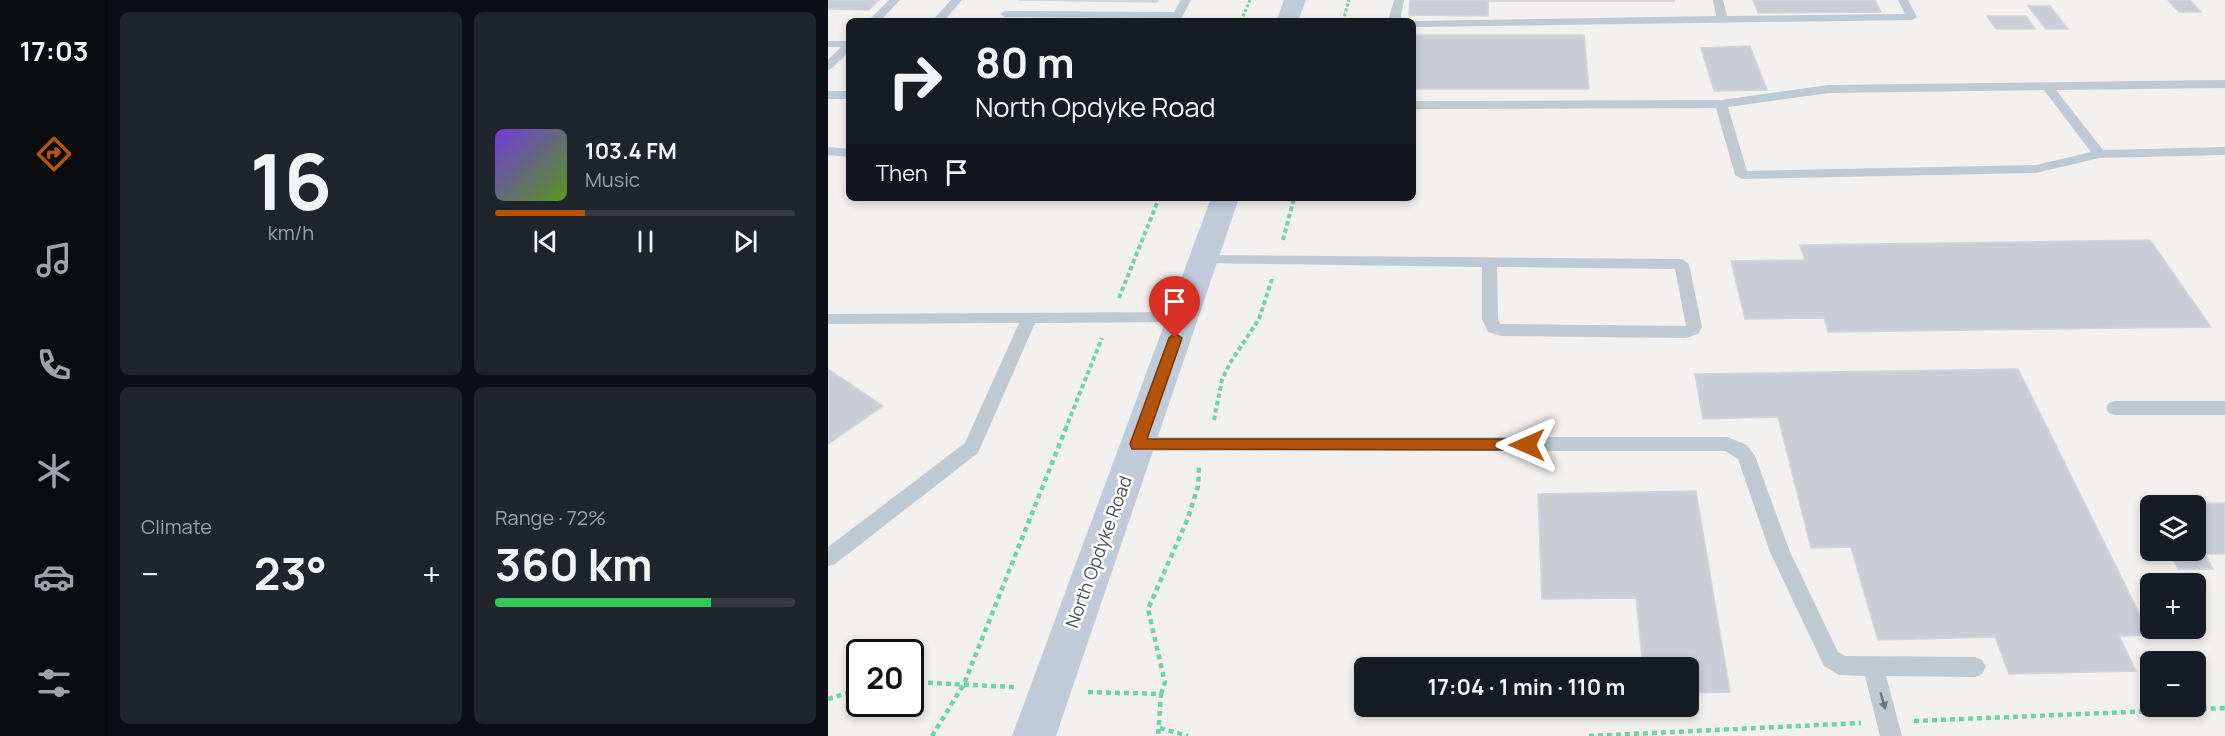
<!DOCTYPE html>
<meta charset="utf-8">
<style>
:root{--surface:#171b24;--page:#20242c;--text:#f1f3f6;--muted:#9ea1a6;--line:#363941;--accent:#b45309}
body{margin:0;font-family:Manrope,sans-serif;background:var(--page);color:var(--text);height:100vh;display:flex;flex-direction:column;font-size:22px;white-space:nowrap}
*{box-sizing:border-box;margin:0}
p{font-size:20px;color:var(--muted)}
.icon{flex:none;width:33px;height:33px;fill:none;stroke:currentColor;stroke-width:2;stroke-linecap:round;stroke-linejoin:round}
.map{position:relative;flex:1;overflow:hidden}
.sheet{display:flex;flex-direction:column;gap:12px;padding:12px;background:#0d0f14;width:720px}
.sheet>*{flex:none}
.hud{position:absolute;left:18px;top:18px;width:570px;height:183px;border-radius:9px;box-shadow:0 3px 9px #0003;background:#171b24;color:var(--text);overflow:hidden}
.controls{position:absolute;left:1312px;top:495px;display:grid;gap:12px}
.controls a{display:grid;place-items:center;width:66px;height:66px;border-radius:9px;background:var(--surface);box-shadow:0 3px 9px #0003;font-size:30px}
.speed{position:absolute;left:18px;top:639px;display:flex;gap:12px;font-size:30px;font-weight:700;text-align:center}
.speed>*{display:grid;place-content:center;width:78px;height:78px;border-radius:50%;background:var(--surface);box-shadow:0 3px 9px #0003;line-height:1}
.speed .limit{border:3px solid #111;border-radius:9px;background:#fff;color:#111}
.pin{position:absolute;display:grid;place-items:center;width:51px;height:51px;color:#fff;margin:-62px -26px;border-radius:50% 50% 50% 0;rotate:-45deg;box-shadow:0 0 6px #0007}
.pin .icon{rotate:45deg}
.me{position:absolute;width:66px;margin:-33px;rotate:270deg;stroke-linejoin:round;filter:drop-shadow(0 0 4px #0008)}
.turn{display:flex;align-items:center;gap:21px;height:126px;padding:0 30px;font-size:27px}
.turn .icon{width:78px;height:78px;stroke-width:2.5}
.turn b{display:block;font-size:42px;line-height:51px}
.then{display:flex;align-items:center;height:57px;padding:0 30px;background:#0003;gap:12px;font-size:22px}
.big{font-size:45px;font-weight:700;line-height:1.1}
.sheet .widget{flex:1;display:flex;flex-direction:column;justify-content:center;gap:9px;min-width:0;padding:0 21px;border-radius:9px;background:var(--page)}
.sheet .dial{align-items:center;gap:0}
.dial b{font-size:78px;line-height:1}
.song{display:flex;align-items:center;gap:18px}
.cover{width:72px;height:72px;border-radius:9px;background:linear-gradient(135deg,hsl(260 70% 55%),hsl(90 70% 35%))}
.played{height:6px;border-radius:3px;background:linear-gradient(90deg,var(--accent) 30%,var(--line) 30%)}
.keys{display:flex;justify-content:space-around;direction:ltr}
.heat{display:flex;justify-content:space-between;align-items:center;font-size:33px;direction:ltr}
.charge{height:9px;border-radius:4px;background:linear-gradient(90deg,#34c759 72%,var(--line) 0)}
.sheet .tiles{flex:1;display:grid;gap:12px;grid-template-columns:repeat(2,1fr)}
.trip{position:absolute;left:526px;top:657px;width:345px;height:60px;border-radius:9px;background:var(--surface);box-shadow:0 3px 9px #0003;font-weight:700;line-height:60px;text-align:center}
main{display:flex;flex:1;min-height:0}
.dock{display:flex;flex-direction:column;width:108px;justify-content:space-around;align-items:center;background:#090b0e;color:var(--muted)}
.dock .icon{width:42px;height:42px}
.dock .active{color:var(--accent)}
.dock b{font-size:27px;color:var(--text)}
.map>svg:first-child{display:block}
</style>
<main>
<nav class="dock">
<b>17:03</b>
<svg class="icon active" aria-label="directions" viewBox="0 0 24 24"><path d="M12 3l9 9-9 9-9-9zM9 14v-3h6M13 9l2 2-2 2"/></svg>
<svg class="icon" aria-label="music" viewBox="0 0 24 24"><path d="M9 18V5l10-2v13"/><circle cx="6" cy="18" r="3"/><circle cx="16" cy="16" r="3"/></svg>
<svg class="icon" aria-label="phone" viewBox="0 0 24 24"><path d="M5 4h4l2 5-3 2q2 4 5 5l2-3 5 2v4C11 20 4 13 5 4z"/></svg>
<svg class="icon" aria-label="climate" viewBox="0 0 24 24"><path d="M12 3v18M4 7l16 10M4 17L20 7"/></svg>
<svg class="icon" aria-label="car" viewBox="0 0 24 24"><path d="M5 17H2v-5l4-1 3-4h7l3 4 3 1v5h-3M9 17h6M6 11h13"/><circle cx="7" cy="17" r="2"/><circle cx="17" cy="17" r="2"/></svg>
<svg class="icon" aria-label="filters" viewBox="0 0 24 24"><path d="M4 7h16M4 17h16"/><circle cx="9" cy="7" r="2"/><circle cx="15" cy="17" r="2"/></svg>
</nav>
<section class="sheet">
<div class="tiles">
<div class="widget dial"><b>16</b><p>km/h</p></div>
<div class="widget">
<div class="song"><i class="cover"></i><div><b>103.4 FM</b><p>Music</p></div></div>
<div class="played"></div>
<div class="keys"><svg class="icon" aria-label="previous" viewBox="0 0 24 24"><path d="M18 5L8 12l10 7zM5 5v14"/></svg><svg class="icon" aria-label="pause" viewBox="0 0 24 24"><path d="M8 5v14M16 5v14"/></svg><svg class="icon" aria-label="next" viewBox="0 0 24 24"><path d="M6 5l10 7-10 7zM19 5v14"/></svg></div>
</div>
<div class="widget"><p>Climate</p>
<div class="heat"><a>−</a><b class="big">23°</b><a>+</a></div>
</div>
<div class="widget"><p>Range · 72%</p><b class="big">360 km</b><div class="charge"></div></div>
</div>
</section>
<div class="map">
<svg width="1397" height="736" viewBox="0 0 1397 736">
<rect width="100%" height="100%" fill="#f2efef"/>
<path fill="#cacdd5" stroke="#d2d4db" stroke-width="1.5" d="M0,0H51L41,10L0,9Z
M191,0H330L329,2Z
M582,0H846V1H660V16L581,15Z
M925,0H1047L1053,12L930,13Z
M1340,0H1362L1373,12H1351Z
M1200,6H1222L1240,29H1218Z
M1159,16H1198L1207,29H1168Z
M585,35H756L761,89H588L585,88Z
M922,46L939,90L886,91L873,48Z
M1322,240L1383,327L1000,332L996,318L917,319L903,261L977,260L972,245Z
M0,369L55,406L0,444Z
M1190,369L1322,635L1291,636L1308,671L1181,674L1167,637L1050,640L1023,547L983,548L950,417L875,419L867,374Z
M868,491L902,692L861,693V668H815L808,598L714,599L710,494Z
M1397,503V554H1377L1385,569H1350L1340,550H1368V506H1323V519L1315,505Z"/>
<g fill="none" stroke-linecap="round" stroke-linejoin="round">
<path stroke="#6fd3a6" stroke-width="3" stroke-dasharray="3 2" stroke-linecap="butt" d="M413,21L422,0
M515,21L521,0"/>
<path stroke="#6fd3a6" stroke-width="4" stroke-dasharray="4.5 3" stroke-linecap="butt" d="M455,240L466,198
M291,298L331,198
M386,420L394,380L402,363L431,319L444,279
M237,430L274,338"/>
<path stroke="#6fd3a6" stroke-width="4.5" stroke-dasharray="5 4" stroke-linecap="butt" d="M82,682L186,687
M260,692L333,694L330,736
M333,694L337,683L320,609L360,518L370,486L371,467
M0,699L32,689
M1086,721L1397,708
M332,728L360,736
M104,736L136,684L238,428
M761,736L1033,723"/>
<path fill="#bec9d2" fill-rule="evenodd" d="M61,0H72L52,21H40Z
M123,0H134L116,21H104Z
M353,0H363L352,21H340L342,18L177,17L172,14L177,11L346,12Z
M566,0H576L572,21H560Z
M885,0H895L899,16L1077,14L1070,0H1080L1089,17L1084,20L585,27L584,21L888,16Z
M0,41H21V52L4,68L0,70V60L13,47H0Z
M1397,80V88L1228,90L1275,150L1397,147V155L1271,158L1208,173L914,179L907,175L888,108L585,109V101L893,100L1001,85ZM1216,90L1263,152L1208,165L919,171L900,107L1001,93Z
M0,91H21V99H0Z
M0,147L21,149V157L0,155Z
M375,255L854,259L861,264L874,327L870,334L858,338L674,336L660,332L654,319V267L370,263L368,260L370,257ZM669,267L847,269L858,326L672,324L670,319Z
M355,312L361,313L363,317L361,321L355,322L207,323L150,453L7,564L0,566V547L137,443L191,323L0,324V314Z
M1287,401H1397V415H1287L1281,413L1278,408L1281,403Z
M310,437H899L919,445L927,456L962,552L1010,652L1017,656L1147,657L1154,660L1158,667L1154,674L1147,677L1058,676L1074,736H1052L1037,676L1011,675L996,666L942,552L910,459L897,451H310L304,449L301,444L304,439Z"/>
<path fill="#c0cbd9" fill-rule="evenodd" d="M456,0H478L470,21H448Z
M383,198H411L228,736H184Z"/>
</g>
<defs><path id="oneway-solid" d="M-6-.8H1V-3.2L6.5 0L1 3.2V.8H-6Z" transform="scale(1.5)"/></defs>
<use fill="#697581" href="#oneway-solid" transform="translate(1055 701) rotate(74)"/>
<path fill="#b45309" stroke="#753606" stroke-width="1.5" d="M347,333L354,338L319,439H699L704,441L706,445L704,449L699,450L304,449L302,444L341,338Z"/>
<g text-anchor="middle" stroke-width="5" stroke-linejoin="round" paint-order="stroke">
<g font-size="18" fill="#45515e" stroke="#fff">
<text transform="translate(271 552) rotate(-70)" y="6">North Opdyke Road</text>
</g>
</g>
</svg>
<div class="controls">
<a><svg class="icon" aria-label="layers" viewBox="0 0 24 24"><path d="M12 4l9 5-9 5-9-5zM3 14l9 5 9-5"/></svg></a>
<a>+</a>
<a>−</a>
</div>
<div class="speed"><div class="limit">20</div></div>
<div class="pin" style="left:347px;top:338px;background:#d93025"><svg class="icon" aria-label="arrive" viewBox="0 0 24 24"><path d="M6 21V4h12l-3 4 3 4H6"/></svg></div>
<svg class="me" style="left:699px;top:445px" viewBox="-20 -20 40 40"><path d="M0-17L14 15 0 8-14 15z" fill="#b45309" stroke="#fff" stroke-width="4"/></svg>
<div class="trip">17:04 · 1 min · 110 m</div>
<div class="hud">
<div class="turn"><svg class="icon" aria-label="right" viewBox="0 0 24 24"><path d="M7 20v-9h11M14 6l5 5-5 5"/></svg><div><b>80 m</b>North Opdyke Road</div></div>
<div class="then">Then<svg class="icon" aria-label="arrive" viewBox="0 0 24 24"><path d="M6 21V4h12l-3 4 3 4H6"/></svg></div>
</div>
</div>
</main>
